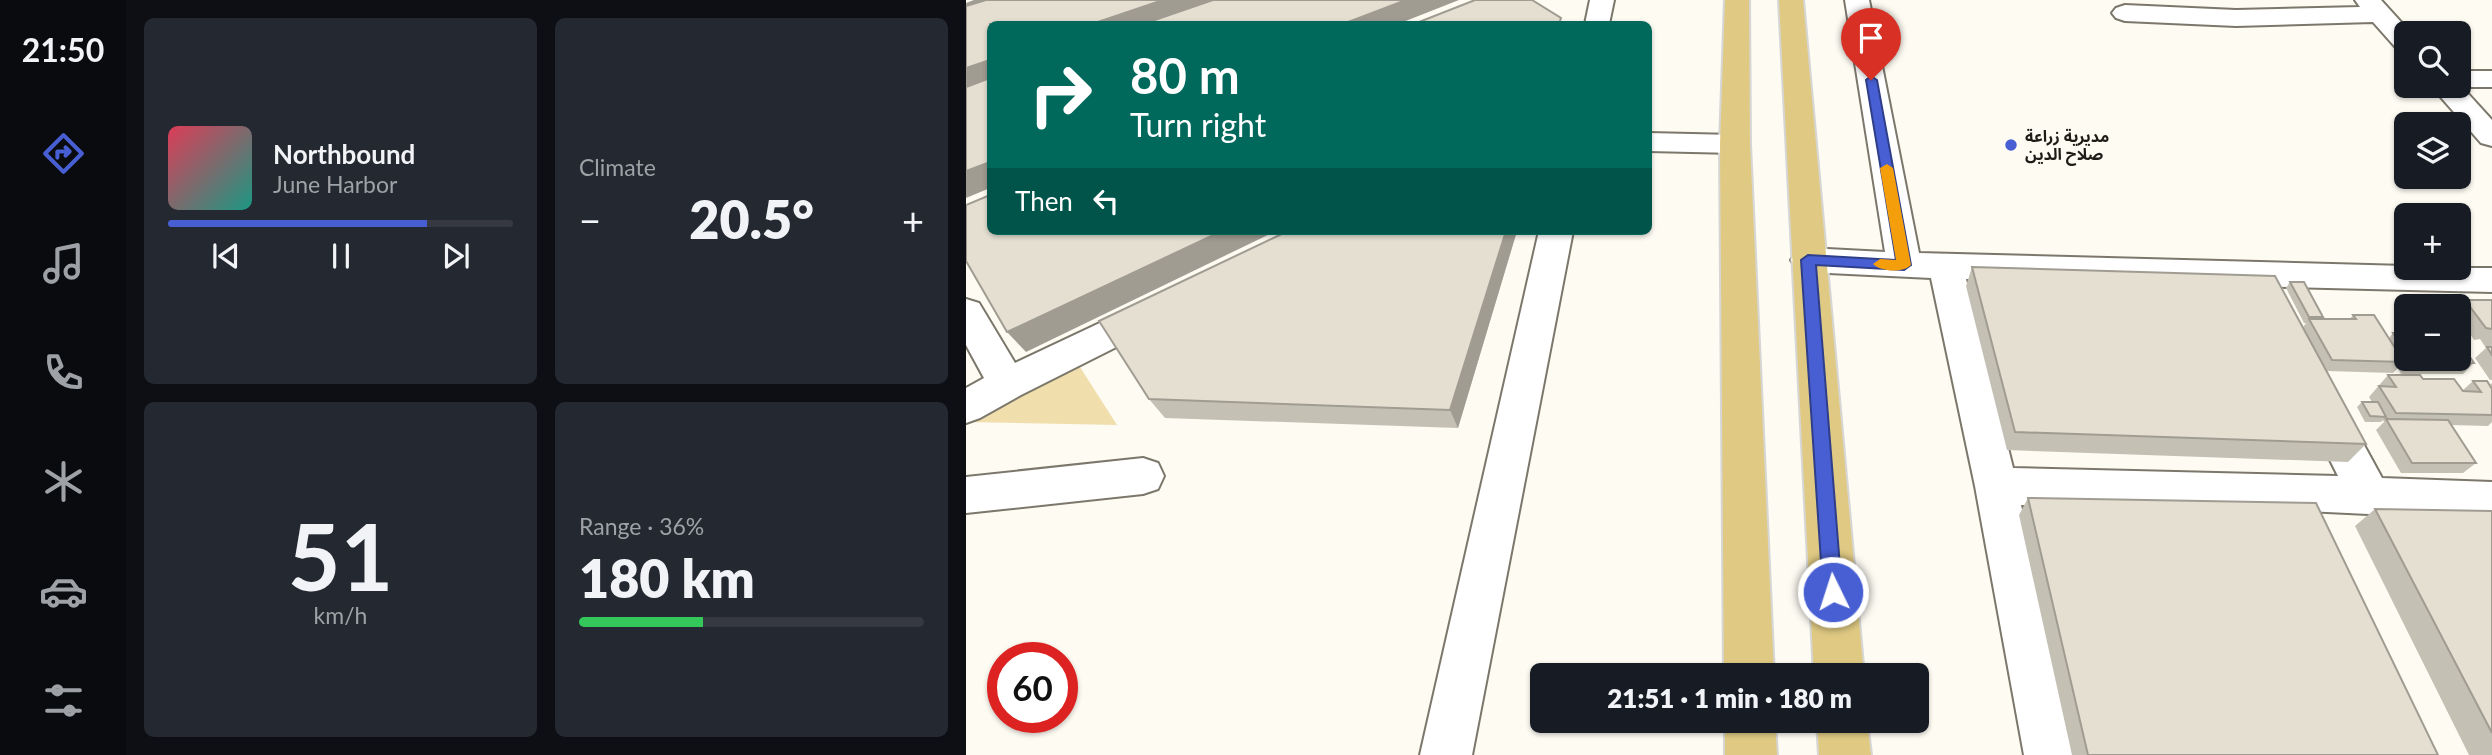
<!DOCTYPE html>
<meta charset="utf-8">
<style>
:root{--surface:#171b24;--page:#242831;--text:#f1f3f6;--muted:#9ea1a6;--line:#363941;--accent:#485fd3}
body{margin:0;font-family:Lato,"Noto Sans Arabic",sans-serif;background:var(--page);color:var(--text);height:100vh;display:flex;flex-direction:column;font-size:26px;white-space:nowrap}
*{box-sizing:border-box;margin:0}
p{font-size:23px;color:var(--muted)}
.icon{flex:none;width:38px;height:38px;fill:none;stroke:currentColor;stroke-width:2;stroke-linecap:round;stroke-linejoin:round}
.map{position:relative;flex:1;overflow:hidden}
.details{display:flex;flex-direction:column;gap:18px;padding:18px;background:#0d0f14;width:840px}
.details>*{flex:none}
.banner{position:absolute;left:21px;top:21px;width:665px;height:214px;border-radius:10px;box-shadow:0 2px 5px #0004;background:#00695c;color:#fff;overflow:hidden}
.controls{position:absolute;left:1428px;top:21px;display:grid;gap:14px}
.controls a{display:grid;place-items:center;width:77px;height:77px;border-radius:10px;background:var(--surface);box-shadow:0 2px 5px #0004;font-size:35px}
.speed{position:absolute;left:21px;top:642px;display:flex;gap:14px;font-size:35px;font-weight:700;text-align:center}
.speed>*{display:grid;place-content:center;width:91px;height:91px;border-radius:50%;background:var(--surface);box-shadow:0 2px 5px #0004;line-height:1}
.speed .limit{border:10px solid #d22;background:#fff;color:#111}
.pin{position:absolute;display:grid;place-items:center;width:60px;height:60px;color:#fff;margin:-72px -30px;border-radius:50% 50% 50% 0;rotate:-45deg;box-shadow:0 0 7px #0007}
.pin .icon{rotate:45deg}
.me{position:absolute;width:77px;margin:-38px;rotate:356deg;stroke-linejoin:round;filter:drop-shadow(0 0 5px #0008)}
.turn{display:flex;align-items:center;gap:24px;height:147px;padding:0 28px;font-size:32px}
.turn .icon{width:91px;height:91px;stroke-width:2.5}
.turn b{display:block;font-size:49px;line-height:60px}
.then{display:flex;align-items:center;height:66px;padding:0 28px;background:#0003;gap:14px;font-size:26px}
.big{font-size:52px;font-weight:800;line-height:1.1}
.details .tile{flex:1;display:flex;flex-direction:column;justify-content:center;gap:10px;min-width:0;padding:0 24px;border-radius:10px;background:var(--page)}
.details .dial{align-items:center;gap:0}
.dial b{font-size:91px;line-height:1}
.song{display:flex;align-items:center;gap:21px}
.cover{width:84px;height:84px;border-radius:10px;background:linear-gradient(135deg,hsl(350 70% 55%),hsl(170 70% 35%))}
.played{height:7px;border-radius:4px;background:linear-gradient(90deg,var(--accent) 75%,var(--line) 75%)}
.keys{display:flex;justify-content:space-around;direction:ltr}
.heat{display:flex;justify-content:space-between;align-items:center;font-size:38px;direction:ltr}
.charge{height:10px;border-radius:5px;background:linear-gradient(90deg,#34c759 36%,var(--line) 0)}
.details .tiles{flex:1;display:grid;gap:18px;grid-template-columns:repeat(2,1fr)}
.trip{position:absolute;left:564px;top:663px;width:399px;height:70px;border-radius:10px;background:var(--surface);box-shadow:0 2px 5px #0004;font-weight:800;line-height:70px;text-align:center}
main{display:flex;flex:1;min-height:0}
.tab-bar{display:flex;flex-direction:column;width:126px;justify-content:space-around;align-items:center;background:#090b0e;color:var(--muted)}
.tab-bar .icon{width:49px;height:49px}
.tab-bar .active{color:var(--accent)}
.tab-bar b{font-size:32px;color:var(--text)}
.map>svg:first-child{display:block}
</style>
<main>
<nav class="tab-bar">
<b>21:50</b>
<svg class="icon active" aria-label="directions" viewBox="0 0 24 24"><path d="M12 3l9 9-9 9-9-9zM9 14v-3h6M13 9l2 2-2 2"/></svg>
<svg class="icon" aria-label="music" viewBox="0 0 24 24"><path d="M9 18V5l10-2v13"/><circle cx="6" cy="18" r="3"/><circle cx="16" cy="16" r="3"/></svg>
<svg class="icon" aria-label="phone" viewBox="0 0 24 24"><path d="M5 4h4l2 5-3 2q2 4 5 5l2-3 5 2v4C11 20 4 13 5 4z"/></svg>
<svg class="icon" aria-label="climate" viewBox="0 0 24 24"><path d="M12 3v18M4 7l16 10M4 17L20 7"/></svg>
<svg class="icon" aria-label="car" viewBox="0 0 24 24"><path d="M5 17H2v-5l4-1 3-4h7l3 4 3 1v5h-3M9 17h6M6 11h13"/><circle cx="7" cy="17" r="2"/><circle cx="17" cy="17" r="2"/></svg>
<svg class="icon" aria-label="filters" viewBox="0 0 24 24"><path d="M4 7h16M4 17h16"/><circle cx="9" cy="7" r="2"/><circle cx="15" cy="17" r="2"/></svg>
</nav>
<section class="details">
<div class="tiles">
<div class="tile">
<div class="song"><i class="cover"></i><div><b>Northbound</b><p>June Harbor</p></div></div>
<div class="played"></div>
<div class="keys"><svg class="icon" aria-label="previous" viewBox="0 0 24 24"><path d="M18 5L8 12l10 7zM5 5v14"/></svg><svg class="icon" aria-label="pause" viewBox="0 0 24 24"><path d="M8 5v14M16 5v14"/></svg><svg class="icon" aria-label="next" viewBox="0 0 24 24"><path d="M6 5l10 7-10 7zM19 5v14"/></svg></div>
</div>
<div class="tile"><p>Climate</p>
<div class="heat"><a>−</a><b class="big">20.5°</b><a>+</a></div>
</div>
<div class="tile dial"><b>51</b><p>km/h</p></div>
<div class="tile"><p>Range · 36%</p><b class="big">180 km</b><div class="charge"></div></div>
</div>
</section>
<div class="map">
<svg width="1526" height="755" viewBox="0 0 1526 755">
<rect width="100%" height="100%" fill="#fefbf3"/>
<path fill="#f0dead" d="M114,367L151,425L0,422V420Z"/>
<g fill="none" stroke-linecap="round" stroke-linejoin="round">
<g stroke="#7c776b" stroke-width="4">
<path id="minor" d="M624,0H648L643,24H619Z
M879,0H903L953,253L1440,266V268H1526V292L1000,279L1047,468L1372,476L1340,412L1346,401L1360,396L1374,401L1416,478L1526,482V520L1340,511L1055,505L1110,755H1058L1009,486L965,278L842,272L830,268L825,260L830,252L842,248L919,252Z
M1389,0H1415L1445,33H1440V51L1431,49L1407,22L1270,26L1159,21L1150,18L1146,13L1150,8L1159,5L1270,10L1394,7Z
M1493,71H1526V87H1496L1526,120V146L1515,143L1465,86H1493Z
M682,133L769,135L780,138L784,144L780,150L769,153L682,151Z
M573,231H607L506,755H454Z
M0,299L13,303L49,363L174,304L187,300L200,304L205,313L200,322L55,395L14,418L0,423V388L18,378L0,345Z
M177,458L192,463L198,476L192,489L177,494L0,513V477Z"/>
</g>
<g stroke="#d6d6d5" stroke-width="4">
<path id="major" d="M759,0H783L784,144L808,676H758L754,144Z
M813,0H837L898,676H848Z
M759,721H809L811,755H759Z
M851,721H901L905,755H853Z"/>
</g>
<use href="#minor" fill="#fff" fill-rule="evenodd"/>
<use href="#major" fill="#e0ca83" fill-rule="evenodd"/>
</g>
<path fill="#c4c0b4" d="M322,231H551L492,428L199,418L183,399Z
M1006,267L1337,327L1340,323H1338L1320,288L1324,282L1357,317L1356,319H1384L1387,315L1423,338L1427,333H1440V359H1493L1508,363L1497,374H1435L1432,368L1427,373L1361,371L1400,444L1382,462L1041,450L1000,286Z
M1499,300H1526V380H1524L1509,358L1520,348L1514,339L1508,340L1493,317V307Z
M1422,375L1457,379L1496,391L1507,381L1524,385L1526,383V422L1522,426L1485,425L1510,463L1497,473H1435L1410,430L1418,422L1417,420L1415,422H1399L1391,407L1396,402H1406L1403,397Z
M1062,498L1472,755H1106L1053,515Z
M1409,509L1526,511V755H1503L1389,526Z"/>
<path fill="#a09c92" d="M8,0H30L0,10V3Z
M197,0H260L192,24H126Z
M440,0H493L432,24H377Z
M24,60V84L0,93V68Z
M24,162V188L0,198V171Z
M256,231H310L60,352L41,332Z
M540,231H551L492,428L484,410Z"/>
<path fill="#e4dfd1" stroke="#a09c92" stroke-width="2" d="M20,0H197L126,24H24V60L0,68V6Z
M247,0H440L377,24H177Z
M509,0H566L595,18L593,24H448Z
M24,78V162L0,171V87Z
M24,195V231H256L41,332L0,261V205Z
M322,231H540L484,410L183,399L133,321Z
M1006,267L1309,276L1400,444L1049,432Z
M1324,282H1338L1357,317H1343Z
M1499,300H1526V329L1520,328Z
M1387,315H1408L1438,362L1366,360L1343,319H1390Z
M1427,333H1440V354Z
M1493,341L1508,363H1446L1443,359H1493Z
M1521,347H1526V355Z
M1422,375H1454L1457,379H1488L1497,391L1515,392L1507,381H1521L1526,389V415L1430,413L1413,386L1430,387Z
M1396,402H1412L1420,417L1404,416Z
M1420,419L1482,420L1510,463H1446Z
M1062,498L1350,503L1472,755H1122Z
M1409,509L1526,511V733Z"/>
<path fill="#485fd3" stroke="#2f3e89" stroke-width="2" d="M905,76L911,80L945,265L938,270L850,265L876,592L874,599L867,601L860,599L857,592L835,260L842,255L930,260L900,80Z"/>
<path fill="#f59e0b" d="M921,164L927,168L945,265C937,273 915,272 907,264L914,259L930,260L914,168Z"/>
<circle fill="#485fd3" stroke="#fefbf3" stroke-width="2.5" cx="1045" cy="145" r="7"/>
<g text-anchor="middle" stroke-width="5" stroke-linejoin="round" paint-order="stroke">
<g font-size="16" font-weight="bold" fill="#1e1c17" stroke="#fefbf3" text-anchor="start">
<text x="1059" y="142">مديرية زراعة<tspan x="1059" dy="18">صلاح الدين</tspan></text>
</g>
</g>
</svg>
<div class="controls">
<a><svg class="icon" aria-label="search" viewBox="0 0 24 24"><circle cx="10" cy="10" r="6"/><path d="M15 15l6 6"/></svg></a>
<a><svg class="icon" aria-label="layers" viewBox="0 0 24 24"><path d="M12 4l9 5-9 5-9-5zM3 14l9 5 9-5"/></svg></a>
<a>+</a>
<a>−</a>
</div>
<div class="speed"><div class="limit">60</div></div>
<div class="pin" style="left:905px;top:80px;background:#d93025"><svg class="icon" aria-label="arrive" viewBox="0 0 24 24"><path d="M6 21V4h12l-3 4 3 4H6"/></svg></div>
<svg class="me" style="left:867px;top:592px" viewBox="-20 -20 40 40"><circle r="17" fill="#485fd3" stroke="#fff" stroke-width="3"/><path d="M0-11L8 9 0 5-8 9z" fill="#fff"/></svg>
<div class="trip">21:51 · 1 min · 180 m</div>
<div class="banner">
<div class="turn"><svg class="icon" aria-label="right" viewBox="0 0 24 24"><path d="M7 20v-9h11M14 6l5 5-5 5"/></svg><div><b>80 m</b>Turn right</div></div>
<div class="then">Then<svg class="icon" aria-label="left" viewBox="0 0 24 24"><path d="M17 20v-9H6M10 6l-5 5 5 5"/></svg></div>
</div>
</div>
</main>
